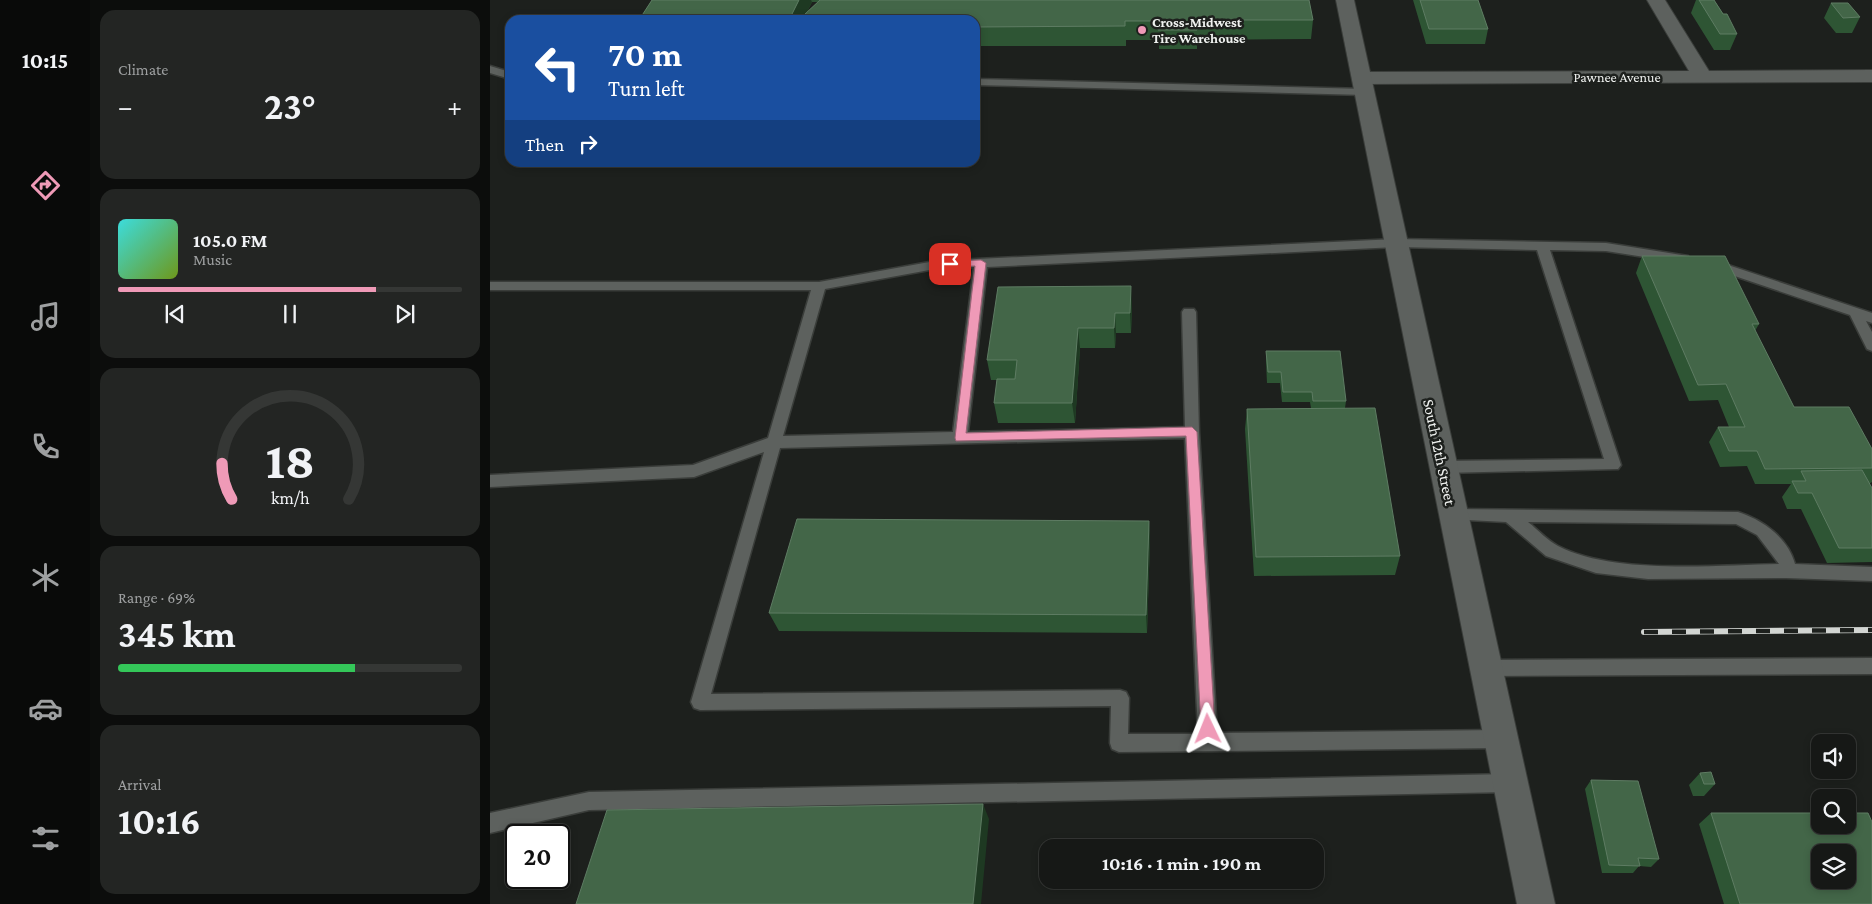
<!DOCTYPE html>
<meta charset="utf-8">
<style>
:root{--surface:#161816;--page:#232523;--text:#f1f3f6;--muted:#9ea0a1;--line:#353735;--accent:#ef9ab7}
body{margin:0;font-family:"Crimson Pro",serif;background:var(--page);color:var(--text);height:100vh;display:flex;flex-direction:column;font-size:19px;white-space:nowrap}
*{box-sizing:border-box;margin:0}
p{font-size:16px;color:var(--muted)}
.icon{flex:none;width:28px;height:28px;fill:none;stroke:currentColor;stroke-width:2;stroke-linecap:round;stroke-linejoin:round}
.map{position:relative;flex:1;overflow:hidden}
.details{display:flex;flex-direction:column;gap:10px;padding:10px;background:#0c0d0c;width:400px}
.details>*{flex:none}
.top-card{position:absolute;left:15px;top:15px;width:475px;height:152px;border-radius:15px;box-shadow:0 2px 8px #0003,0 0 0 1px var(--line);background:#1a4fa0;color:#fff;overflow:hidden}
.buttons{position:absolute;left:1321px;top:734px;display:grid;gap:10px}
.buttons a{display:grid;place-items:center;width:45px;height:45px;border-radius:10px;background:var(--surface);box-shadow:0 2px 8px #0003,0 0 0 1px var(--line);font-size:25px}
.speed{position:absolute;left:15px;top:824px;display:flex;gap:10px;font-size:25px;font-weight:700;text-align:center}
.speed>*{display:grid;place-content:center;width:65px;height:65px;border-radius:50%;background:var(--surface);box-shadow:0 2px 8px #0003,0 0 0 1px var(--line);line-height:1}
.speed .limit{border:2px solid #111;border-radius:8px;background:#fff;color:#111}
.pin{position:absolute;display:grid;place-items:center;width:42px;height:42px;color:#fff;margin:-21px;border-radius:10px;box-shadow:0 2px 8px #0006}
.me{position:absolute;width:55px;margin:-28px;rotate:358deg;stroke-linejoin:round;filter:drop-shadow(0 0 4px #0008)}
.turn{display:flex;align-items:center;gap:18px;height:105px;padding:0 20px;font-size:22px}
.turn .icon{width:65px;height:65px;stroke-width:2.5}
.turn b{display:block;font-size:35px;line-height:42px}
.then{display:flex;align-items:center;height:48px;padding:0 20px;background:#0003;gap:10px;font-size:19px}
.big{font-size:38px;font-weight:700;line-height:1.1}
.details .card{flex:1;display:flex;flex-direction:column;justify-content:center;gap:8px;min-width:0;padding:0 18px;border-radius:15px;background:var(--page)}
.details .dial{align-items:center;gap:0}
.dial svg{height:130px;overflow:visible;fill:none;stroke:var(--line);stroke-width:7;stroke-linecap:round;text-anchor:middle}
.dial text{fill:var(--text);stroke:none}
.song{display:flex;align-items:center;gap:15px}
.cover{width:60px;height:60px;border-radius:8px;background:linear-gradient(135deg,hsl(180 70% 55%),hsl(80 70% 35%))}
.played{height:5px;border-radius:2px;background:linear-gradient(90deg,var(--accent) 75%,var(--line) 75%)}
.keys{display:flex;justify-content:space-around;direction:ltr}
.heat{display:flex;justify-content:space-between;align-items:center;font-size:28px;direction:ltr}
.charge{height:8px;border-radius:4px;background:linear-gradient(90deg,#34c759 69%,var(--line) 0)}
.trip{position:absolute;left:549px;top:839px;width:285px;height:50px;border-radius:15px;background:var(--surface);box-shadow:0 2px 8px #0003,0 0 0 1px var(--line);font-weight:700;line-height:50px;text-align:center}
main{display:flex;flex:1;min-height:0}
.tab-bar{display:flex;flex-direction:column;width:90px;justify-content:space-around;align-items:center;background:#090a09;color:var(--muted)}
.tab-bar .icon{width:35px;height:35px}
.tab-bar .selected{color:var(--accent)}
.tab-bar b{font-size:22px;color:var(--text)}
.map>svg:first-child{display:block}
</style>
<main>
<nav class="tab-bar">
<b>10:15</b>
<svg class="icon selected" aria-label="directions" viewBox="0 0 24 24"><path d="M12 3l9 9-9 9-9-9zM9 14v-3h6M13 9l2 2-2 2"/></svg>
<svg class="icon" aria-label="music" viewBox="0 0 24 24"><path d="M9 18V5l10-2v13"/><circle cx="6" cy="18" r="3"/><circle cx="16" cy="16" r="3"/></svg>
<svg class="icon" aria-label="phone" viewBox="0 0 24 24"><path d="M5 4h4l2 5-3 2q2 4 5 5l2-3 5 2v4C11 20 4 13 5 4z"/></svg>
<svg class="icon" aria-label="climate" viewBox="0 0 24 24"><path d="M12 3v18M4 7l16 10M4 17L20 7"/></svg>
<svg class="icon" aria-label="car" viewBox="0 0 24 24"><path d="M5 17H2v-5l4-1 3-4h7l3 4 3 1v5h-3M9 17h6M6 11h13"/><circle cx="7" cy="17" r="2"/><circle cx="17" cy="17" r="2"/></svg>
<svg class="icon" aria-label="filters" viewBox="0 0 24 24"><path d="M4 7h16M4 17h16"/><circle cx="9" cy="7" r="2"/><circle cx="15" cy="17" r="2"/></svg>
</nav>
<section class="details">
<div class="card"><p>Climate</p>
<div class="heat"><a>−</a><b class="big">23°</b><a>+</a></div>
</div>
<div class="card">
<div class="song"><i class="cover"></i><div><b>105.0 FM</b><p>Music</p></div></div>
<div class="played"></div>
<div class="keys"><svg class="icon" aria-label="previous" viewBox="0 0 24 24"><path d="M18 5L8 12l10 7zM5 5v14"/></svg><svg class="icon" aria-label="pause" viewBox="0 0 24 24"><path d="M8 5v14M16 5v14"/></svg><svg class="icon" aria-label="next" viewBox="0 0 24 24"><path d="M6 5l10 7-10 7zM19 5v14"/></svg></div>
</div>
<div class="card dial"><svg viewBox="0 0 100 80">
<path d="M14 69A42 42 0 1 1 86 69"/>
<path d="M14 69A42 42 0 0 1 8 47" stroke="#ef9ab7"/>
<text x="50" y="56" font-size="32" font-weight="700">18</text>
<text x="50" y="72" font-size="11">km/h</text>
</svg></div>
<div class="card"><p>Range · 69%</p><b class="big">345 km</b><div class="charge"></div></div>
<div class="card"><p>Arrival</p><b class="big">10:16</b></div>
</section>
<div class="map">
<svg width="1382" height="904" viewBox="0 0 1382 904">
<rect width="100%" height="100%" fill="#1d201d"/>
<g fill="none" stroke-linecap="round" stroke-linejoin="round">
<g stroke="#3a3d3a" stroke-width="3">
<path id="service" d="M0,66L20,72V79L0,73Z
M485,79L875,89L880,92L875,95L485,85Z
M906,239L1116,243L1198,256L1199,259L1193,263L1116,251L1060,250L1131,465L1128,469L953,473L948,471L945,467L948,463L953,461L1114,459L1047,250L906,247L497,267L478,432L695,427L692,312L694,309H704L706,312L709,432L727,733L1010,730L1016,733L1019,739L1016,745L1010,748L629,752L622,749L620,743L621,706L210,710L204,708L201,702L274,452L204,477L0,487V475L203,465L278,438L321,290H0V282H329L445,261ZM484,267L463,432L293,436L335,289L445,269ZM695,438L708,734H638L639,698L636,692L630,690L221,694L290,448Z
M1223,260L1382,313V323L1376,321L1382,332V351L1377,349L1360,315L1218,267L1217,264L1218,261Z
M964,509L1248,512C1273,520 1298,538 1305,564L1382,567V581L1296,578L1158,579L1106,573L1056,556L1016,522L958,519L956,515L958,511ZM1038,522L1246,524L1267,535L1289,564C1226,565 1124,575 1068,546C1058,541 1048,530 1038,522Z
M1382,658V674L996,676L990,674L987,668L990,662L996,660Z
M1020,774L1027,777L1029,783L1027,789L1020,792L99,810L0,833V813L99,792Z"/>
</g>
<g stroke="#3a3d3a" stroke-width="2">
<path id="minor" d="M1157,0H1175L1219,71L1382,70V82L872,84L865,82L862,78L865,74L872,72L1199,71Z"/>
</g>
<g stroke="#3a3d3a" stroke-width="2">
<path id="tertiary" d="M846,0H864L1065,904H1027Z"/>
</g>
<use href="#service" fill="#5d615e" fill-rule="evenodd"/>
<use href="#minor" fill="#5d615e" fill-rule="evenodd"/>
<use href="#tertiary" fill="#5d615e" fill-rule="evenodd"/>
<g stroke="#d2d5d2" stroke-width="6">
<path id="rail" d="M1154,632L1382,630"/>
</g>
<use href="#rail" stroke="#1d201d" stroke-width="4.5" stroke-dasharray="14" stroke-linecap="butt"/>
</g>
<path fill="#2e5534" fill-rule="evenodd" d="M162,0H819L823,20L821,39L707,40V49H669V40H636V46H485V20H317L315,16L314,20H149ZM322,2H328L317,12Z
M923,0H988L998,29L995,44H936Z
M1206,0H1224L1247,34L1240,50H1224L1201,13Z
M1341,3L1370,17L1362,33H1346L1334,18Z
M1152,256L1269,324L1265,331L1304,407L1382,449V482L1379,484L1382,488V562L1337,563L1311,509H1297L1292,497L1301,484H1265L1257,466L1230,467L1219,442L1228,427H1239L1228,400L1199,401L1146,273Z
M642,306L641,333H626L625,348H590L585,423H508L504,403L507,380H501L497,360Z
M776,351L856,401L855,408L910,556L905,575L764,576L755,429L757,409L821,408L820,402H792L790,383H777L776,362Z
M659,521L660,540L657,633L289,631L279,613Z
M1210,773L1225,784L1214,796H1203L1199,785Z
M1101,780L1169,859L1161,867L1149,866L1143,873H1112L1095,789Z
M1221,813L1382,904H1234L1209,824Z"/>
<path fill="#1e3922" d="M309,0H321L322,2L316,14H315V16L314,20H299Z
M641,286L642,306L641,333L640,313Z
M625,313L626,333L625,348L624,328Z
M588,328L590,348L585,423L582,403Z
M659,521L660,540L657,633L656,615Z
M493,804L499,819L491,904H483Z"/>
<path fill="#436648" stroke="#5e7c63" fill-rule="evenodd" d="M162,0H309L299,20H149Z
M330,0H819L823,20H707V30H668L669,21H635V26L485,27V20H355L315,14Z
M930,0H988L998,29H939Z
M1209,0H1224L1233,14H1237L1247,34H1230Z
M1341,3H1358L1370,17L1353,18Z
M1152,256H1235L1269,324H1262L1304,407H1359L1382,449V468L1275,469L1267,451H1239L1228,427H1255L1236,384L1208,385Z
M641,286L640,313H625L624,328H588L582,403H504L507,379H525L527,360H497L508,287Z
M776,351H850L856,401H823L822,392H793L791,372H778Z
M885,408L910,556L766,557L757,409Z
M1372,470L1382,488V548H1349L1322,493H1308L1302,481H1316L1311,471Z
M307,519L659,521L656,615L279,613Z
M1221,772L1225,784H1214L1210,773Z
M1101,780L1148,781L1169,859L1148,858L1150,866L1119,865Z
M493,804L483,904H86L117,810Z
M1221,813H1330V825H1358V813H1378L1382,822V904H1250ZM1330,852H1358V880H1330Z"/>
<path fill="#ef9ab7" stroke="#9b6477" d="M491,260L496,263L476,433L702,427L707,432L725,729L723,733L718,735L713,733L711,729L696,436L466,441L465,438L485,266L460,267L456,264L460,261Z"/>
<circle fill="#ef9ab7" stroke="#1d201d" stroke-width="2" cx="652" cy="30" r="5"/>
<g text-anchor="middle" stroke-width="5" stroke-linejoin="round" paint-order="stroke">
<g font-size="14" font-weight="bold" fill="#f0f2f0" stroke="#1d201d" text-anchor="start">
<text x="662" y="27">Cross-Midwest<tspan x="662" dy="16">Tire Warehouse</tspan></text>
</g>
<g font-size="14" fill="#f0f2f0" stroke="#1d201d">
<text x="1127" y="82">Pawnee Avenue</text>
</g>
<g font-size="16" fill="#f0f2f0" stroke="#1d201d">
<text transform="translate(950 452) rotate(78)" y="6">South 12th Street</text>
</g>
</g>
</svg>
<div class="buttons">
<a><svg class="icon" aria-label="sound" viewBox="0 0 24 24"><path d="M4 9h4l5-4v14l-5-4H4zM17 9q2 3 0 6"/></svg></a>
<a><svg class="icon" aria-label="search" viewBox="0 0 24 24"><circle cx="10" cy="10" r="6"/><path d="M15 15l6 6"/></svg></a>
<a><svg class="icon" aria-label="layers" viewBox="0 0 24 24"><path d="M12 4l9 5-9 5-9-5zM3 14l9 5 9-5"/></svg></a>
</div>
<div class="speed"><div class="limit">20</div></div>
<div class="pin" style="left:460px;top:264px;background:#d93025"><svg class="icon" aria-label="arrive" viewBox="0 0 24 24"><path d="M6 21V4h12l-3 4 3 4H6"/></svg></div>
<svg class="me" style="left:718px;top:729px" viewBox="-20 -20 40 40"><path d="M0-17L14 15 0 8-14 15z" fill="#ef9ab7" stroke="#fff" stroke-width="4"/></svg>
<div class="trip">10:16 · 1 min · 190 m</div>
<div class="top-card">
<div class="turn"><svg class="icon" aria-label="left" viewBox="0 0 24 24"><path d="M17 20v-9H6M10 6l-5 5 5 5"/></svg><div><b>70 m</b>Turn left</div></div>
<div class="then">Then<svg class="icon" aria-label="right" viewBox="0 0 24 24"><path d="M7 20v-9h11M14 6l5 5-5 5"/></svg></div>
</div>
</div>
</main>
